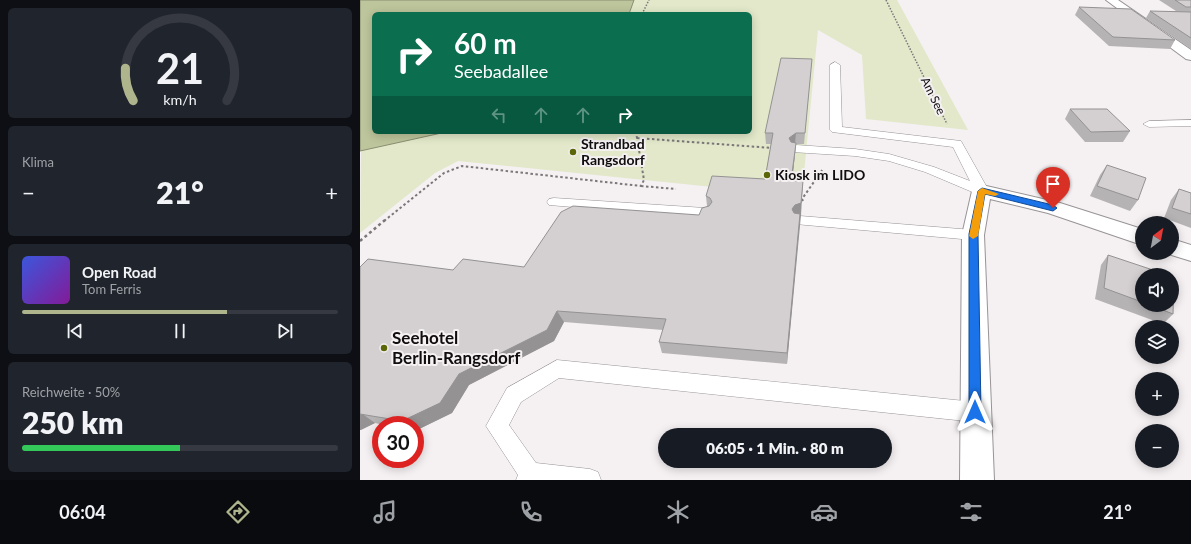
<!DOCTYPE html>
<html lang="de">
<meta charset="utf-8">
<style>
:root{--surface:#171b24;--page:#20242c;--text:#f1f3f6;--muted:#9ea1a6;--line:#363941;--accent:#aeb48b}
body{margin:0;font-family:Lato,sans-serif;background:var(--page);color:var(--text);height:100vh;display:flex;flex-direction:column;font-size:15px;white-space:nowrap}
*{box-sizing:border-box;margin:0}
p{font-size:13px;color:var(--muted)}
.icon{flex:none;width:22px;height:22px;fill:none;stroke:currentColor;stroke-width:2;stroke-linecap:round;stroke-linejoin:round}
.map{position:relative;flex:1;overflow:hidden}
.drawer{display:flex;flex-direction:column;gap:8px;padding:8px;background:#0d0f14;width:360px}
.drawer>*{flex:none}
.banner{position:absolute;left:12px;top:12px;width:380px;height:122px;border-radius:6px;box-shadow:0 2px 10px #0003;background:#0b6e4f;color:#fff;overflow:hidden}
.needle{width:26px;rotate:32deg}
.controls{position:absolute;left:775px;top:216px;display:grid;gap:8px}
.controls a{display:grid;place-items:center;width:44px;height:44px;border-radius:50%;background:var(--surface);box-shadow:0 2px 10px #0003;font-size:20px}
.speed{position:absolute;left:12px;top:416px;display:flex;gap:8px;font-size:20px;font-weight:700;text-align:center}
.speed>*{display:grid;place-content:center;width:52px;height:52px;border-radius:50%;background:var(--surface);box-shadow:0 2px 10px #0003;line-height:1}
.speed .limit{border:6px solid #d22;background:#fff;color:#111}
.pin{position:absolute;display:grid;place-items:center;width:34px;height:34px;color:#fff;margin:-41px -17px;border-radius:50% 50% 50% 0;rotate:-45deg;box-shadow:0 0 4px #0007}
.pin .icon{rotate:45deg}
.me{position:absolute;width:44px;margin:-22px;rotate:0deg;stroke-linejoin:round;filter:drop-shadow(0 0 3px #0008)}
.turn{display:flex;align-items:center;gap:14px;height:84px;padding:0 16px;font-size:18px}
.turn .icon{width:52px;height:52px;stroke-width:2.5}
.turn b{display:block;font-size:28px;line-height:34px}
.lanes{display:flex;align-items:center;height:38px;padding:0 16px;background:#0003;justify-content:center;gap:20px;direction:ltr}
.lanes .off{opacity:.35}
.big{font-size:30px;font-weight:800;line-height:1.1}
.drawer .card{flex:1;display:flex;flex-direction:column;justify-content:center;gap:6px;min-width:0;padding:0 14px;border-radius:6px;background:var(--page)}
.drawer .dial{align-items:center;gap:0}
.dial svg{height:104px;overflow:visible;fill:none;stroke:var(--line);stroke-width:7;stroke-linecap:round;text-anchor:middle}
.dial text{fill:var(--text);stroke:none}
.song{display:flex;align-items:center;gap:12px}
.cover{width:48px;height:48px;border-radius:6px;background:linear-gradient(135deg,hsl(230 70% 55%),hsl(290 70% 35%))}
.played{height:4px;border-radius:2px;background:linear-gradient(90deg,var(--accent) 65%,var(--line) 65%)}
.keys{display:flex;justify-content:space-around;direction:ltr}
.heat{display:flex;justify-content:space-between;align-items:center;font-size:22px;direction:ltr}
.charge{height:6px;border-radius:3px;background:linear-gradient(90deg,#34c759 50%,var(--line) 0)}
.trip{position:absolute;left:298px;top:428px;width:234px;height:40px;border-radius:20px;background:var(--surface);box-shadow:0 2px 10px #0003;font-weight:800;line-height:40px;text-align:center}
.tab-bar{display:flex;height:64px;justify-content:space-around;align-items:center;background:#090b0e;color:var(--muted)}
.tab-bar .icon{width:28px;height:28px}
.tab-bar .active{color:var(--accent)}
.tab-bar b{font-size:18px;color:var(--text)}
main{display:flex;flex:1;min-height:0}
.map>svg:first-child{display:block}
</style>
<main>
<section class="drawer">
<div class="card dial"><svg viewBox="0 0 100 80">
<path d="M14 69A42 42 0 1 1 86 69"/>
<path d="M14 69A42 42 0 0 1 8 44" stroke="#aeb48b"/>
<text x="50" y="56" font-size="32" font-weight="700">21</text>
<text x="50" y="72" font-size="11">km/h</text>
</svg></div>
<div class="card"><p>Klima</p>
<div class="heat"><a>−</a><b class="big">21°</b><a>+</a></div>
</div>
<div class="card">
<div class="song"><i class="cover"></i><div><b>Open Road</b><p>Tom Ferris</p></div></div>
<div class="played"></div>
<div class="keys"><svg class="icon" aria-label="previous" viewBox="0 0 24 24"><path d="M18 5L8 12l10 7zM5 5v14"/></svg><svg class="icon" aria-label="pause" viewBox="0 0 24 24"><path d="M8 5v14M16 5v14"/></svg><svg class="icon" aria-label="next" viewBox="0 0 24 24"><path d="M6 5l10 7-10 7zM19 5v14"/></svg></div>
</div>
<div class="card"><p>Reichweite · 50%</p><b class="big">250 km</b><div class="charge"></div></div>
</section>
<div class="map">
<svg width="831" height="480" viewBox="0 0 831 480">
<rect width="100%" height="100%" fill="#f5f0f2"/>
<path fill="#e2e8c9" d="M274,0H537L608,130L506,119L502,55L458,30L442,193L353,187L98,161L75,173L0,233L1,150L86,132H390V14H269Z"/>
<path fill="#bdc59c" stroke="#898e71" d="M0,0H274L269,14H14V132H86L0,151Z"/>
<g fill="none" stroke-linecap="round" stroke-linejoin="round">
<g stroke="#989496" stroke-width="1">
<path id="lane" d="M475,62L480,65L482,127L601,141L629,191L627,194H617L565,172L529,161L495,156L432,152L430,149L436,145L495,149L529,154L574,167L610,181L593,147L472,132L470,130V65Z
M831,120V126L789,127L783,124L789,121Z
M194,198L345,208L350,210L352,213L350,216L345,218L189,205L187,202L189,199Z
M440,216L613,230L618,231L620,235L618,239L613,240L435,224L433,221L435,218Z
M197,360L615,402L622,405L625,412L622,419L615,422L199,378L161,402L149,425L176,463L230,469L238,472L241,480H156L158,475L126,426L147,388Z"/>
</g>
<g stroke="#989496" stroke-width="2">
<path id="street" d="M746,0H758L831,50V60L826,59Z
M622,185L700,203L782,229V245L688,213L630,199L624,235L634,480H600L602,235L612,191L615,187Z
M812,239L831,245V261L805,253H812Z"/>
</g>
<path stroke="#7b7779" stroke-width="1.5" stroke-dasharray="1.5 1.5" stroke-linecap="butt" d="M526,0L587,124
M282,14L289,0"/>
<path stroke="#7b7779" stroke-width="2" stroke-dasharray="2.5 2.5" stroke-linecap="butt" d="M277,138L412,148
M281,186L316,189
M443,201L442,199L463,169
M24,221L84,173L102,166L281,186L284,180L276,132"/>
<path stroke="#7b7779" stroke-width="2.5" stroke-dasharray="3 3" stroke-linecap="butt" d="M0,241L25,220"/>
<use href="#lane" fill="#fff" fill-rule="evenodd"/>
<use href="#street" fill="#fff" fill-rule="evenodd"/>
</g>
<path fill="#b6b3b4" d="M799,0H831V49L786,18L790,11H816Z
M719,7L815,40L810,49L749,46L715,15Z
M452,59L444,144H436L435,154L432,181L442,193L427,364L302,353L299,342L303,330L204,322L194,341L109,385L92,413L55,431V425H24L15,423L0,430V267L93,270L164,267L339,215L347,206L346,196L405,179L411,144H406L405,133Z
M710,109L770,131L763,142H725L705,119Z
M747,165L778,200L770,211L730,196L740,175Z
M819,189L831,193V228L804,218L811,200Z
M748,255L782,275V305H812L813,314L803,324L735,299L741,265Z"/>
<path fill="#949292" d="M436,133L435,144L429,149V138Z
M436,143L435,154L431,192V181Z
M443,181L441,215L427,364L432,209Z
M197,311L204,322L194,341L109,385L92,413L55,431V425H47L42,421L99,374Z
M1,413L15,423L1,430H0V414Z"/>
<path fill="#d4d0d1" stroke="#949292" d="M815,0H831V7H826Z
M719,7L771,9L815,40L753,37Z
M790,11L831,12V38Z
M421,58L452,59L445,133H436L429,138L431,142L436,143L431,181H443L441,203L435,205L432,209L434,213L440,214L427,353L299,342L306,319L197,311L187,330L99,374L80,403L42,421L0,414V267L8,259L93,270L103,259L164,267L201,212L213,206L339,215L342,208L349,206L352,202L350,198L346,196L352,176L405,179L413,133H405Z
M710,109H747L770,131L731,132Z
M747,165L786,178L778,200L737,186Z
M819,189L831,193V214L812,208Z
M748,255L808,275H782V302L744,288Z
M812,276L814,277L813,314L790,305H812Z"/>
<path fill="#1a73e8" stroke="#114b97" d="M622,188L693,205L697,208L693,211L625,194L618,234L621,412L619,416L615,418L611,416L609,412V234L618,191Z"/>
<path fill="#f59e0b" d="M622,188L639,194L635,196L625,194L618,236L613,239L609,236L618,191Z"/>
<g fill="#5b6609" stroke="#f5f0f2" stroke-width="1.5">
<circle cx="213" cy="152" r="4"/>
<circle cx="407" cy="175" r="4"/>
<circle cx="24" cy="348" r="4"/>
</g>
<g text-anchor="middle" stroke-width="4" stroke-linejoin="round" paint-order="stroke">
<g font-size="12" fill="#0f0d0e" stroke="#f5f0f2">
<text transform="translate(573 96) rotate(64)" y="4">Am See</text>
</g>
<g font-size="14" font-weight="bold" fill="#0f0d0e" stroke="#f5f0f2" text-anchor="start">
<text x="221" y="149">Strandbad<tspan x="221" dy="16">Rangsdorf</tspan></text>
<text x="415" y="180">Kiosk im LIDO</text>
</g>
<g font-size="17" font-weight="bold" fill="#0f0d0e" stroke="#f5f0f2" text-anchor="start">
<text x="32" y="344">Seehotel<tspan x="32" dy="20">Berlin-Rangsdorf</tspan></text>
</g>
</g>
</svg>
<div class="controls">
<a><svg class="needle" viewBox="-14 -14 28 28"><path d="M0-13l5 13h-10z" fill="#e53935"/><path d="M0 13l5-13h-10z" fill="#9ea1a6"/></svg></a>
<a><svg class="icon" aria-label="sound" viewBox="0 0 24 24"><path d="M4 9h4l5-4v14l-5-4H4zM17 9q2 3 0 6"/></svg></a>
<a><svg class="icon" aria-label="layers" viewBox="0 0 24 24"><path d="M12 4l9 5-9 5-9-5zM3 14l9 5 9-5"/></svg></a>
<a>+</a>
<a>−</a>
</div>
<div class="speed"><div class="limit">30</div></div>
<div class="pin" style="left:693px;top:208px;background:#d93025"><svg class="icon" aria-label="arrive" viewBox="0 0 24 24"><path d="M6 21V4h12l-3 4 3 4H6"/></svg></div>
<svg class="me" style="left:615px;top:412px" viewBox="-20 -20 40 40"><path d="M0-17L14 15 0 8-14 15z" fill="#1a73e8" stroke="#fff" stroke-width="4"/></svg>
<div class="trip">06:05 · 1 Min. · 80 m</div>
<div class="banner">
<div class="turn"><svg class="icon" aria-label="right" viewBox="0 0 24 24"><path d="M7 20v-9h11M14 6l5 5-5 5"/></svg><div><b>60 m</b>Seebadallee</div></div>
<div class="lanes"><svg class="icon off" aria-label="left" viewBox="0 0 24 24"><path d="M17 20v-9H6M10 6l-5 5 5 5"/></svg><svg class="icon off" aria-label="ahead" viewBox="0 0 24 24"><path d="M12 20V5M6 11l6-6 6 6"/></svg><svg class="icon off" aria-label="ahead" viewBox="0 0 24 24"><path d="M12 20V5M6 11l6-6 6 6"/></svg><svg class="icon" aria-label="right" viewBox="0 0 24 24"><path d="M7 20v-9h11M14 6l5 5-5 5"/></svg></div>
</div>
</div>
</main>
<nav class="tab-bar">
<b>06:04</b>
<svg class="icon active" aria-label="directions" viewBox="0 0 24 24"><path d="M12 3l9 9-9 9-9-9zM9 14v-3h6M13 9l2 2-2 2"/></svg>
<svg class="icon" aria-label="music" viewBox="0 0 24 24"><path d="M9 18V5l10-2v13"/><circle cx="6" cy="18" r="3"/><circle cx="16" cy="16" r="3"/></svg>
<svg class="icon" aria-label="phone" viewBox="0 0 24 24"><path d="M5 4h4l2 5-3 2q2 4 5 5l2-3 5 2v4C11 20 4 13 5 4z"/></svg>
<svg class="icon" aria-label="climate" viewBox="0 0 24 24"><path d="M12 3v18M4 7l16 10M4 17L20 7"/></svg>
<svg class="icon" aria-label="car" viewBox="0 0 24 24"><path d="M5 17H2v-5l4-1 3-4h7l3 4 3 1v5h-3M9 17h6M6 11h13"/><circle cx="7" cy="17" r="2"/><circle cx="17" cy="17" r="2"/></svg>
<svg class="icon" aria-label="filters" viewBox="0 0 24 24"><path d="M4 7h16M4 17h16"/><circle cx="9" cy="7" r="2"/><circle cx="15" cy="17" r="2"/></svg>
<b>21°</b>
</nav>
